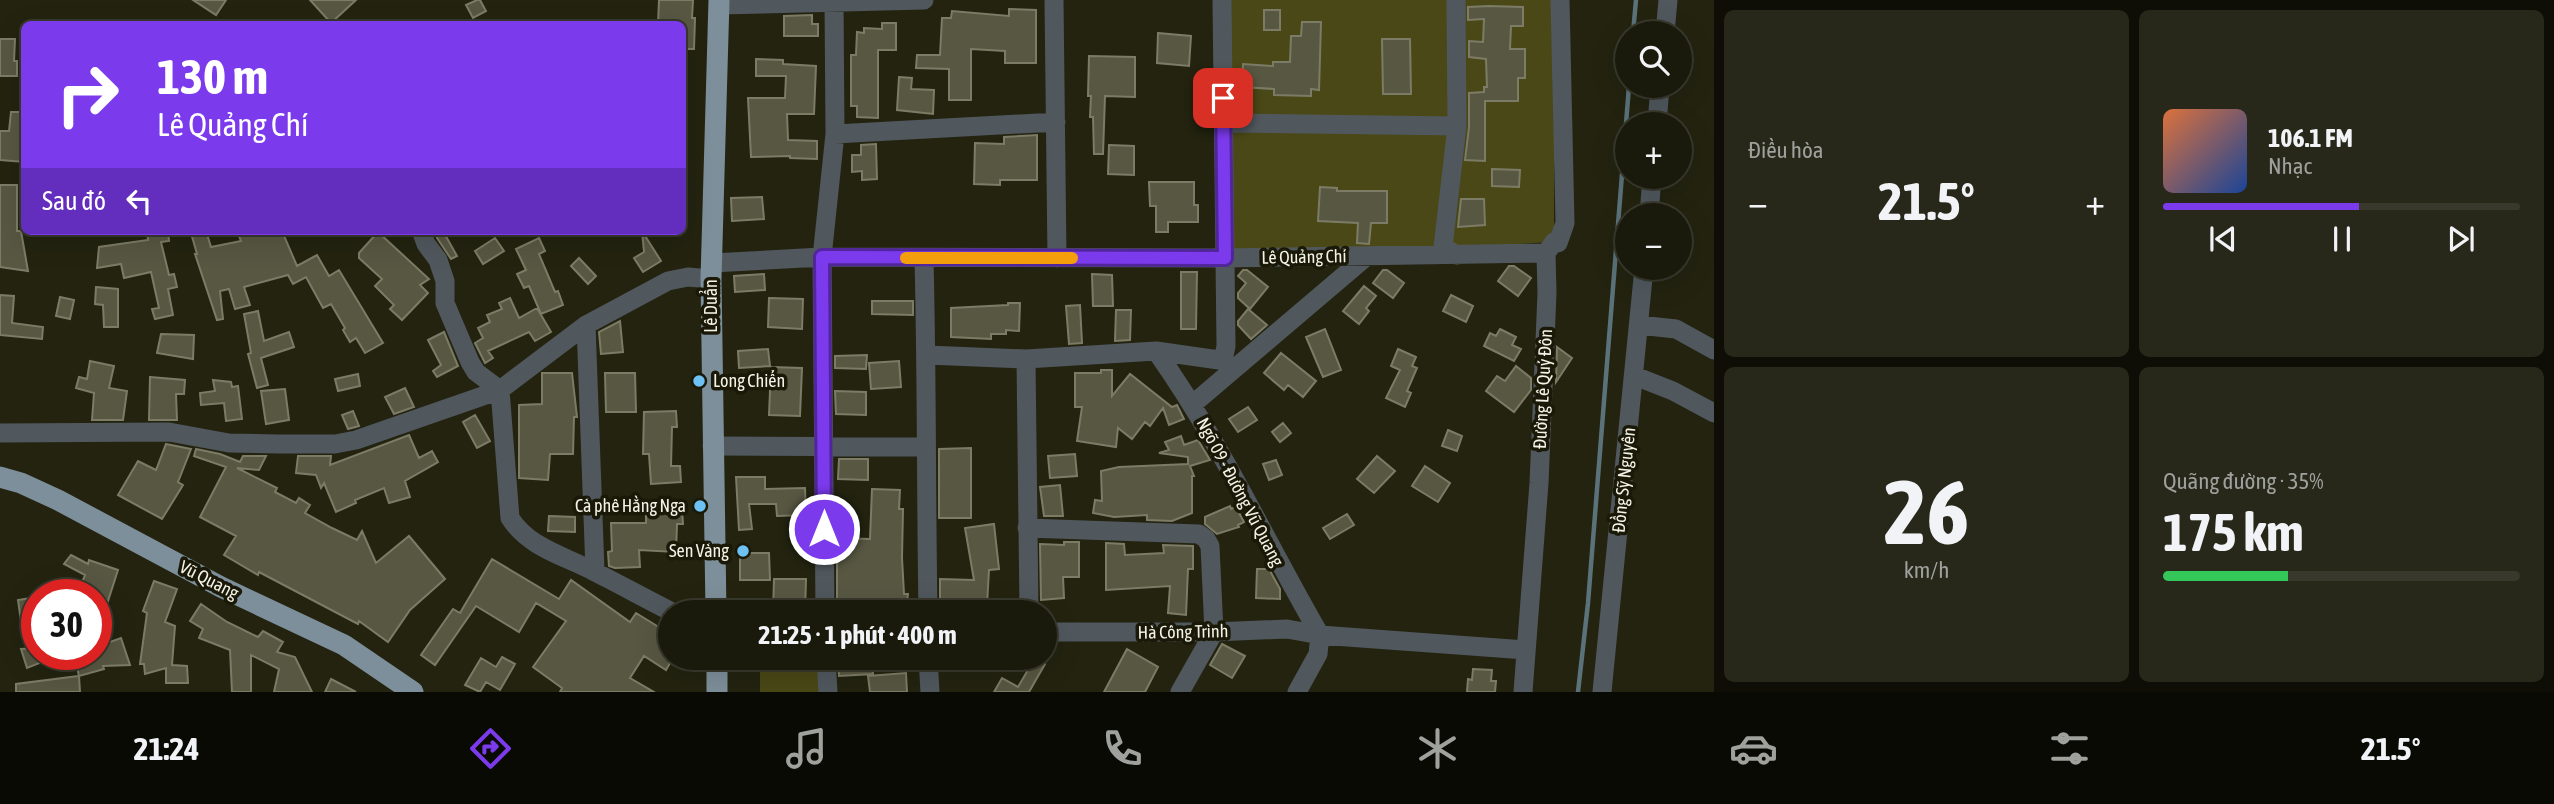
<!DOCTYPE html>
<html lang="vi">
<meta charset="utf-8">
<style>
:root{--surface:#1a1a0c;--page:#27271a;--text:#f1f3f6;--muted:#9fa19d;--line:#38382d;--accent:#7c3aed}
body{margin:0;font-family:"Asap Condensed",sans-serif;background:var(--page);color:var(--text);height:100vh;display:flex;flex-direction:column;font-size:26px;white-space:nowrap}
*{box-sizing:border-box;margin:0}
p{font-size:23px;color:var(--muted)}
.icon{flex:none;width:38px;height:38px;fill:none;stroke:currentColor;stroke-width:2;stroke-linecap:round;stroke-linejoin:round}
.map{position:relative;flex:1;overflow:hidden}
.sheet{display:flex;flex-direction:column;gap:10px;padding:10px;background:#0e0e07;width:840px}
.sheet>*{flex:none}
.top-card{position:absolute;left:21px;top:21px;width:665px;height:214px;border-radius:10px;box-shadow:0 7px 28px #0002,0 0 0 2px var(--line);background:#7c3aed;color:#fff;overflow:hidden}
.tools{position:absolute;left:1615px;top:21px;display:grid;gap:14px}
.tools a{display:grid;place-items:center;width:77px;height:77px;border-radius:50%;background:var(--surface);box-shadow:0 7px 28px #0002,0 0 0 2px var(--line);font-size:35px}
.speed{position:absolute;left:21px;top:579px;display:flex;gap:14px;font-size:35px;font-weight:700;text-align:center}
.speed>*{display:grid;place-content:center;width:91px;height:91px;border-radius:50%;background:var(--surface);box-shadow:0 7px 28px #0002,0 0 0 2px var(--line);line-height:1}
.speed .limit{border:10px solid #d22;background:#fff;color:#111}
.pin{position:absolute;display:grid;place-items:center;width:60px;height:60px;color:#fff;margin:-30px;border-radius:14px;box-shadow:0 4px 10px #0006}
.me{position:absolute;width:77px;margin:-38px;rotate:0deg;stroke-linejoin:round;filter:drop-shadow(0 0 5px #0008)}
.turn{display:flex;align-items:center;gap:24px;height:147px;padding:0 21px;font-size:32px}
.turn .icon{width:91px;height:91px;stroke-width:2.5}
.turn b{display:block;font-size:49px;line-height:60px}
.then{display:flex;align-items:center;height:66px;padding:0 21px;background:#0003;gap:14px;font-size:26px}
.big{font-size:52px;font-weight:700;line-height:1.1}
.sheet .widget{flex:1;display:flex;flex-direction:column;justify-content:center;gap:10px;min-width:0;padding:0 24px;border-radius:10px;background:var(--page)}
.sheet .dial{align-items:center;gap:0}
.dial b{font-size:91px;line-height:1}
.song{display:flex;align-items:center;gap:21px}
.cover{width:84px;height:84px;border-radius:10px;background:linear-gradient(135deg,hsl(20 70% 55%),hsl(220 70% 35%))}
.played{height:7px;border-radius:4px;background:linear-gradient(90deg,var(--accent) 55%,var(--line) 55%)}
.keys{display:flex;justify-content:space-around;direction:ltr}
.heat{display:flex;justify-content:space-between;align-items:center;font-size:38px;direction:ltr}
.charge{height:10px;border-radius:5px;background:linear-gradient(90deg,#34c759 35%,var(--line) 0)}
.sheet .tiles{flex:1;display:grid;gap:10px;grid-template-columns:repeat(2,1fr)}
.trip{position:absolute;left:658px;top:600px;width:399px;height:70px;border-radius:35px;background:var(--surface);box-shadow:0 7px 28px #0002,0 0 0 2px var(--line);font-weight:700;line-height:70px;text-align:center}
.tab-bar{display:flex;height:112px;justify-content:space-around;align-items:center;background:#0a0a05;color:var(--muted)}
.tab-bar .icon{width:49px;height:49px}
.tab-bar .active{color:var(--accent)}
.tab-bar b{font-size:32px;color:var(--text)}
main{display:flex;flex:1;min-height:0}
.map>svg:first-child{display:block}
</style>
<main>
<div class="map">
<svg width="1714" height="692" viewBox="0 0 1714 692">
<rect width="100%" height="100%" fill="#232310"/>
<path fill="#4a4816" d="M1227,0H1554V242L1230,258Z
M763,658H826V692H760V662Z"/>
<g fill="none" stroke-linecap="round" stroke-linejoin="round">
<path stroke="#5b727a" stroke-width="4.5" d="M1633,33L1636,0
M1578,692L1588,603L1629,86"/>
</g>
<path fill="#575742" stroke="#7c7c66" stroke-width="2" d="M193,0H226L216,15Z
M310,0H356L331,23Z
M477,0H480L486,11L473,18L466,5Z
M659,0H693L692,18H695L694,49H682V24H658Z
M1489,6L1523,7V26H1511L1510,49H1525V78H1518V101H1485V161L1465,160L1469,127V93L1484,92V87H1487L1486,59L1469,57V41L1483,42L1484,19L1468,20V7Z
M1009,9L1036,10V63H1005V51L971,49V100H949V69L916,68L917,55H940L942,18H951L952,11L1009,16Z
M1264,10H1280V30H1264Z
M812,15V24H818V36H784V16Z
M1302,22H1321L1319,90L1311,89V96L1274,95V89L1242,87L1243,64L1273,66V62H1290L1291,36H1301Z
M882,23H896V50H878V118L857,117V106H851V55H856L857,32L864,33V28L882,29Z
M1158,33L1191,36L1189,66L1157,63Z
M0,39H15L14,61H17V76H0Z
M1382,39H1410L1411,94H1383Z
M1089,56L1135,57V97L1105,96L1103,154H1094L1093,117H1090L1091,96H1088Z
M756,59L783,60V64L816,66L814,114H787L788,140L817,141V159L790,158V156L751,157L748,98H785L786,76H756Z
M899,77L912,78L911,89L934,90L933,114L897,110Z
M11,112H24V162L0,160V131H9Z
M1037,135V180H1000V185L974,184L975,143L1004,144V137Z
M876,144L877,179L862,180V171L852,172V155H861V145Z
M1109,145L1134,146V175L1108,174Z
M1492,169L1520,170L1519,187L1492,186Z
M1149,182H1194V205H1198V222H1168V232H1156V206H1150Z
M0,185H17V231H21L28,271L0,267Z
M1320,187L1337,188V191H1387V223H1371L1369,244L1357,243L1358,223L1318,221Z
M762,197L764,219L732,221L731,198Z
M1461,199H1484L1485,225L1458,227Z
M147,231H168L169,241L161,242L169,275L174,274L177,287L168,289L173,315L155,319L152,309L159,308L151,272L124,278L121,264L97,268L99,247L148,240Z
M199,231H206L211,247L241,241L237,231H282L297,266L317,255L329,276L339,270L383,343L365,353L356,338L350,342L343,330L345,328L331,304L323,308L306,277L293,284L288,275L244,287L250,305L235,309L229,289L220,291L223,319L217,320L195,254H197L191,233Z
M436,231H443L457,256L451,259L437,238Z
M642,231L661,261L643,272L634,258L644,252Z
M378,232L429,279L420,285L428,293L402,320L390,309L394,305L375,286L382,279L359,258V253Z
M495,238L504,251L483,264L475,251Z
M539,238L545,251L539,254L555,292L558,291L563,305L541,314L529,286L524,288L517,274L526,270L516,249Z
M579,258L596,276L588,284L571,266Z
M1509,266H1514L1531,278L1518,296L1498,281Z
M1243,270H1247L1268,287L1250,309L1238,298V293L1246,283L1238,276Z
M1383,270H1387L1404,283L1393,298L1373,283Z
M1181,272H1197L1196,329H1181Z
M764,274L765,290L735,292L734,276Z
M1092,274L1112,275L1113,306H1093Z
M1364,286L1376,296L1366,308L1369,311L1359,324L1343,311Z
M96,287L118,289V327H104L103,305L95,304Z
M0,295L14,296L12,323L43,327L42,339L0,335Z
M1451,295L1473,306L1466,322L1443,311Z
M60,297L74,300L70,319L56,316Z
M510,298L519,318L537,308L551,332L535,341L529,332L488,351L493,358L485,363L475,343L483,338L478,328L490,322L487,315L502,309L499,303Z
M769,298L803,299L802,329L768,327Z
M872,301H913V315L872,314Z
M1008,303H1020L1019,331L1006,330V334H991V339L951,337V308L1008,305Z
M1080,305L1082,343L1069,344L1066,306Z
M1248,309L1267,325L1251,339L1238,325V321Z
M1116,310H1131L1130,340L1115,341Z
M258,311L264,341L289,332L294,347L261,358L268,385L257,388L248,354L251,353L244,314Z
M620,321L623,352L601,354L599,332Z
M1325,329L1341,370L1323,377L1306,337Z
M1500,329L1516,337L1512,345L1521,349L1514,361L1484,346L1490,333L1496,336Z
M444,332L458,366L437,377L433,371L441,365L428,340Z
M161,334L194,335L193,359L157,353Z
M1557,347L1572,358L1556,382Z
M768,349L770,366L739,368L738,351Z
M1398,349L1416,357L1412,366L1417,368L1407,391L1411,393L1405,407L1386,398L1400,370L1391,366Z
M1281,353L1316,381L1303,397L1288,385L1284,390L1264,373Z
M867,355L866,369L835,368V356Z
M90,361L114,366L109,388L127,391L123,420H92L94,393L76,388L79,377L87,379Z
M899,361L901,387L871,389L869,363Z
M1516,366L1531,378V390L1514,412L1486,391L1497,376L1505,381Z
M771,367L802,368L800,416L769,415Z
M1101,370H1112V396L1130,374L1172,407L1177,405L1184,419L1169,425L1163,408L1150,426L1145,422L1132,439L1118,428L1116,447L1077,441L1082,407H1075V373H1101Z
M572,373L577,417H574L573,454H550L548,480L519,478V405L542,404V373Z
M605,373H635L636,412H606Z
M358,374L360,386L338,391L335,379Z
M150,377L185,380L184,394H176L177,420H149Z
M213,380L231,382L232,387L238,386L242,419L226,421L224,403L201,405L200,393L215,391Z
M405,388L414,407L394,414L385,397Z
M285,389L289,420L266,424L261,391Z
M835,391L866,392V415L836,414Z
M1248,407L1257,420L1238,432L1229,419Z
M353,411L359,426L348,429L342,415Z
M676,411L677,427H672L671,466H680L681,482L651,484L649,454H643L644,412Z
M475,415L490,441L477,448L463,422Z
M1283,423L1291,433L1280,442L1272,432Z
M1448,430L1462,436L1457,451L1442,446Z
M409,435L419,458L432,451L438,462L405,481L410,497L389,503L384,488L355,500L356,503L336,512L324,483L321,488L316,475L296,473L298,456H331L330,465Z
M1181,436L1184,445L1198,440L1210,460L1190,466L1194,476H1192V513L1172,521L1147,520V515L1114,517L1093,513L1095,500L1102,501L1101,471L1119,467L1188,464V457L1159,453L1169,450L1165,442Z
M166,444L191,449L178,482L183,485L162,519L118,495L138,461L156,470Z
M971,448V518H939V449Z
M196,449L220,454L240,462L243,456H266L259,470L237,468L277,488L275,492L296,503L299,498L310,505L305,513L332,528L357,540L362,531L376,563L409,536L445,579L410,610L388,642L359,621L358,624L259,572L258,575L224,555L236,536L200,517L226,467L194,456Z
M1075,454L1077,476L1050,478L1048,456Z
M1377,456L1395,471L1374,493L1357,479Z
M839,459H868V480L838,479Z
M1276,460L1282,475L1269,480L1263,464Z
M1425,466L1450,483L1438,502L1412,486Z
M736,477H765V489L805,488L806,515L777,516L776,504H749L752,529L739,530Z
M1060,485L1063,516H1044L1040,487Z
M872,489L900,490L899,509H903L902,558L904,594H908L906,609L871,605L870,609L837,607V538L870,539Z
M1230,506L1231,509L1236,507L1244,522L1238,525L1239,527L1217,534L1205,524V517Z
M646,510H682L683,524H677L676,552L639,550L640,567L615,568L609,566L608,552L612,551L611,523H646Z
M1347,514L1354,525L1330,539L1323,528Z
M549,516L575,517V532L548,531Z
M994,524L999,569L989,570L987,605L940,602V579L974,580L965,528Z
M1064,542H1079V577H1063L1064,598L1041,600L1040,544L1064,545Z
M1106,543L1124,544L1125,555L1164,553L1163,545L1193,546V569H1188L1186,615L1168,613L1170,586L1106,590Z
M740,553H769L770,580H740Z
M71,555L88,564L89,560L118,570L98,632L96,631V595H77L85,575L64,564Z
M492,559L559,599L571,580L630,622L636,613L670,634V663L666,670L644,656L630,678L654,692H560L562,688L533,667L566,621L536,603L519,632L476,606L435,665L421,655L453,609L460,613Z
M1257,569H1269L1280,589V599L1256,598Z
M774,579H806L805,612H773Z
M154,581L177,589L165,622L175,626L172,665L187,666L188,683H166V668L145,674L144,664H140L147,613L143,611Z
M37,597V622L22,628L18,600Z
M201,604L227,622L258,637L263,631L283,642L277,652L295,657L312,692H274L279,669L251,655V692H232L230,650L199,638L203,629L190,621Z
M121,638L130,665L103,666L104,669L79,676L74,654H96V647Z
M1222,644L1245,656L1232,678L1210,665Z
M36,648L37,654L42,662L27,668L21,649Z
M1127,649L1158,667L1145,692H1104Z
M502,657L515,664L500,690L486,682L480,692L465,685L481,658L496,667Z
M838,658H872L873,674L839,676Z
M1035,658L1045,664L1029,692H994L1002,678L1018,687Z
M1473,669L1492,670L1491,681H1496L1495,692H1467L1468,679L1472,680Z
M906,673L907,692H870L868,676Z
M79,676L80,692H16V684Z
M331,679L356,692H325Z"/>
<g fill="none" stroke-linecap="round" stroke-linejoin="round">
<path stroke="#50585e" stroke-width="19" d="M1054,0L1057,258
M1456,0L1457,126L1443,247L1457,255
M719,5L924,0
M1665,33L1668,0
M1224,123L1457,126
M1657,124L1660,86
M835,134L1056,122
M1649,215L1652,177
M424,231L422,233L426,244L438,260L445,281V303L470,362L476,372L500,390L510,518C529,548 565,556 595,572C621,585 646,599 672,612
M924,259C927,377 926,495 928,612
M712,263L822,257L1225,258L1546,253L1554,242L1558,243L1565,223L1560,0
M586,325L595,571
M1639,325L1676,329L1714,350
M1156,351C1220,441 1265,540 1320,635
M927,355L1026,359L1156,351L1219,360L1224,356L1226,346L1222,0
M1026,359L1029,612
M1635,376L1673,391L1714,413
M1193,404L1367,256
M0,433L169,432L229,443L279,444H335L356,440L500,390L586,325L668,281L688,277L711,279
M712,446L925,447
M1027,528L1199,534L1206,539L1210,546L1214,632L1180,692
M825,612L822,257L835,134L834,0
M1045,632H1214L1287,629L1320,635L1526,650
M826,658L828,692
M928,658L930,692
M1297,692L1318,654L1320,635
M1523,692L1539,483L1547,293L1546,253
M1602,692L1644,268"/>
<path stroke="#7d8f9a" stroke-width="21" d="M0,477L21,483L58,500L221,587L344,645L413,692
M716,612L711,279L719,0
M717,658V692"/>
</g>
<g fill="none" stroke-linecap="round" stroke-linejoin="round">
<g stroke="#51269a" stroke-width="18">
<path id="route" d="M824,529L822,257L1225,258L1223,98"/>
</g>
<use href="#route" stroke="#7c3aed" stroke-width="12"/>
<path stroke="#f59e0b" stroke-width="12" d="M906,258H1072"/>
</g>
<g fill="#6ec2f3" stroke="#1a1907" stroke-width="2.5">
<circle cx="699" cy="381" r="7"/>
<circle cx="700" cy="506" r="7"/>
<circle cx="743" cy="551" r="7"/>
</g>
<g text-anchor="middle" stroke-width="7" stroke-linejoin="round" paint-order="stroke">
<g font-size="18" fill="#f3f3e7" stroke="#1a1907">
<text transform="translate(1304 257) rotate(-1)" y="6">Lê Quảng Chí</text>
<text transform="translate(711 306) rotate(-90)" y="6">Lê Duẩn</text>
<text transform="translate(1543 389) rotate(-87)" y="6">Đường Lê Quý Đôn</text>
<text transform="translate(1624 480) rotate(-84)" y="6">Đồng Sỹ Nguyên</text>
<text transform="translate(1240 492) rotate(62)" y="6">Ngõ 09 - Đường Vũ Quang</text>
<text transform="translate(209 580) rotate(27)" y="6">Vũ Quang</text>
<text transform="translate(1183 632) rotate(-1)" y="6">Hà Công Trình</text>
</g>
<g font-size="18" fill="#f3f3e7" stroke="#1a1907" text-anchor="end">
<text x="713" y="387" text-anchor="start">Long Chiến</text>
<text x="686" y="512">Cà phê Hằng Nga</text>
<text x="729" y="557">Sen Vàng</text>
</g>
</g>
</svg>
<div class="tools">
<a><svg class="icon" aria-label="search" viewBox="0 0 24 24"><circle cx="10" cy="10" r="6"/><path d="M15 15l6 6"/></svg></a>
<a>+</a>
<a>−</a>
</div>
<div class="speed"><div class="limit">30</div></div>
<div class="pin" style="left:1223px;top:98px;background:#d93025"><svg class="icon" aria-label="arrive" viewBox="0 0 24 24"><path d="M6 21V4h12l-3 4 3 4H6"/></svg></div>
<svg class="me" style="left:824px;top:529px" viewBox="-20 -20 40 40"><circle r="17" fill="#7c3aed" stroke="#fff" stroke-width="3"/><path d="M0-11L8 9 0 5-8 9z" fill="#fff"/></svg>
<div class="trip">21:25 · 1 phút · 400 m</div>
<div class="top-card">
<div class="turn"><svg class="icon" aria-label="right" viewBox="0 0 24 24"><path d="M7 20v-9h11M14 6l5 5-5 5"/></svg><div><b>130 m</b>Lê Quảng Chí</div></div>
<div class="then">Sau đó<svg class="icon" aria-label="left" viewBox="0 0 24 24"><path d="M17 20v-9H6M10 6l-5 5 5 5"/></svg></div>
</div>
</div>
<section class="sheet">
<div class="tiles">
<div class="widget"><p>Điều hòa</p>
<div class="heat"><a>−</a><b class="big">21.5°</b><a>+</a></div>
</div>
<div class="widget">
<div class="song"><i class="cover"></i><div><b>106.1 FM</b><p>Nhạc</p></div></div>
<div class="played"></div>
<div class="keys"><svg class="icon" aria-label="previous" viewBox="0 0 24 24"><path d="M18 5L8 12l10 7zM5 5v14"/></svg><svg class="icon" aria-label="pause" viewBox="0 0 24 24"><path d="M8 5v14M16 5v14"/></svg><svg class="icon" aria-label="next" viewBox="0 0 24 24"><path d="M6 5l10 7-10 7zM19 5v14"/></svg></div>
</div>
<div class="widget dial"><b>26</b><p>km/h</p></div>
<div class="widget"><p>Quãng đường · 35%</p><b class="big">175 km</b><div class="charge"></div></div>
</div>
</section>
</main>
<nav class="tab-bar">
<b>21:24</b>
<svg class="icon active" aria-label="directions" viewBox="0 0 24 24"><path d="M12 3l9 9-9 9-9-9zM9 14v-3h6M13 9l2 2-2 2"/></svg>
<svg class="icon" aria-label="music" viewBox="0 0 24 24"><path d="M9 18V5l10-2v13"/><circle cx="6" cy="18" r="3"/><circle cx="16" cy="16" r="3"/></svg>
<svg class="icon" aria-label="phone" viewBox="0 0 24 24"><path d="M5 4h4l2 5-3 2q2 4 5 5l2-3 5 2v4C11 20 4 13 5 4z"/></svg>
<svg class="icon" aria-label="climate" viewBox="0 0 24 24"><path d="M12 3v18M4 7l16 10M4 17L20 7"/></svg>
<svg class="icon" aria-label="car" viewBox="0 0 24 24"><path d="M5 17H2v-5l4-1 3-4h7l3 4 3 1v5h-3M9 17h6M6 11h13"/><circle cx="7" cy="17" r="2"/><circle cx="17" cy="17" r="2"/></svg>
<svg class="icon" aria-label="filters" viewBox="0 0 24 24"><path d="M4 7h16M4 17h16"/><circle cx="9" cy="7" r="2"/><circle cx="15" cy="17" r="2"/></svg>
<b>21.5°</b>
</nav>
